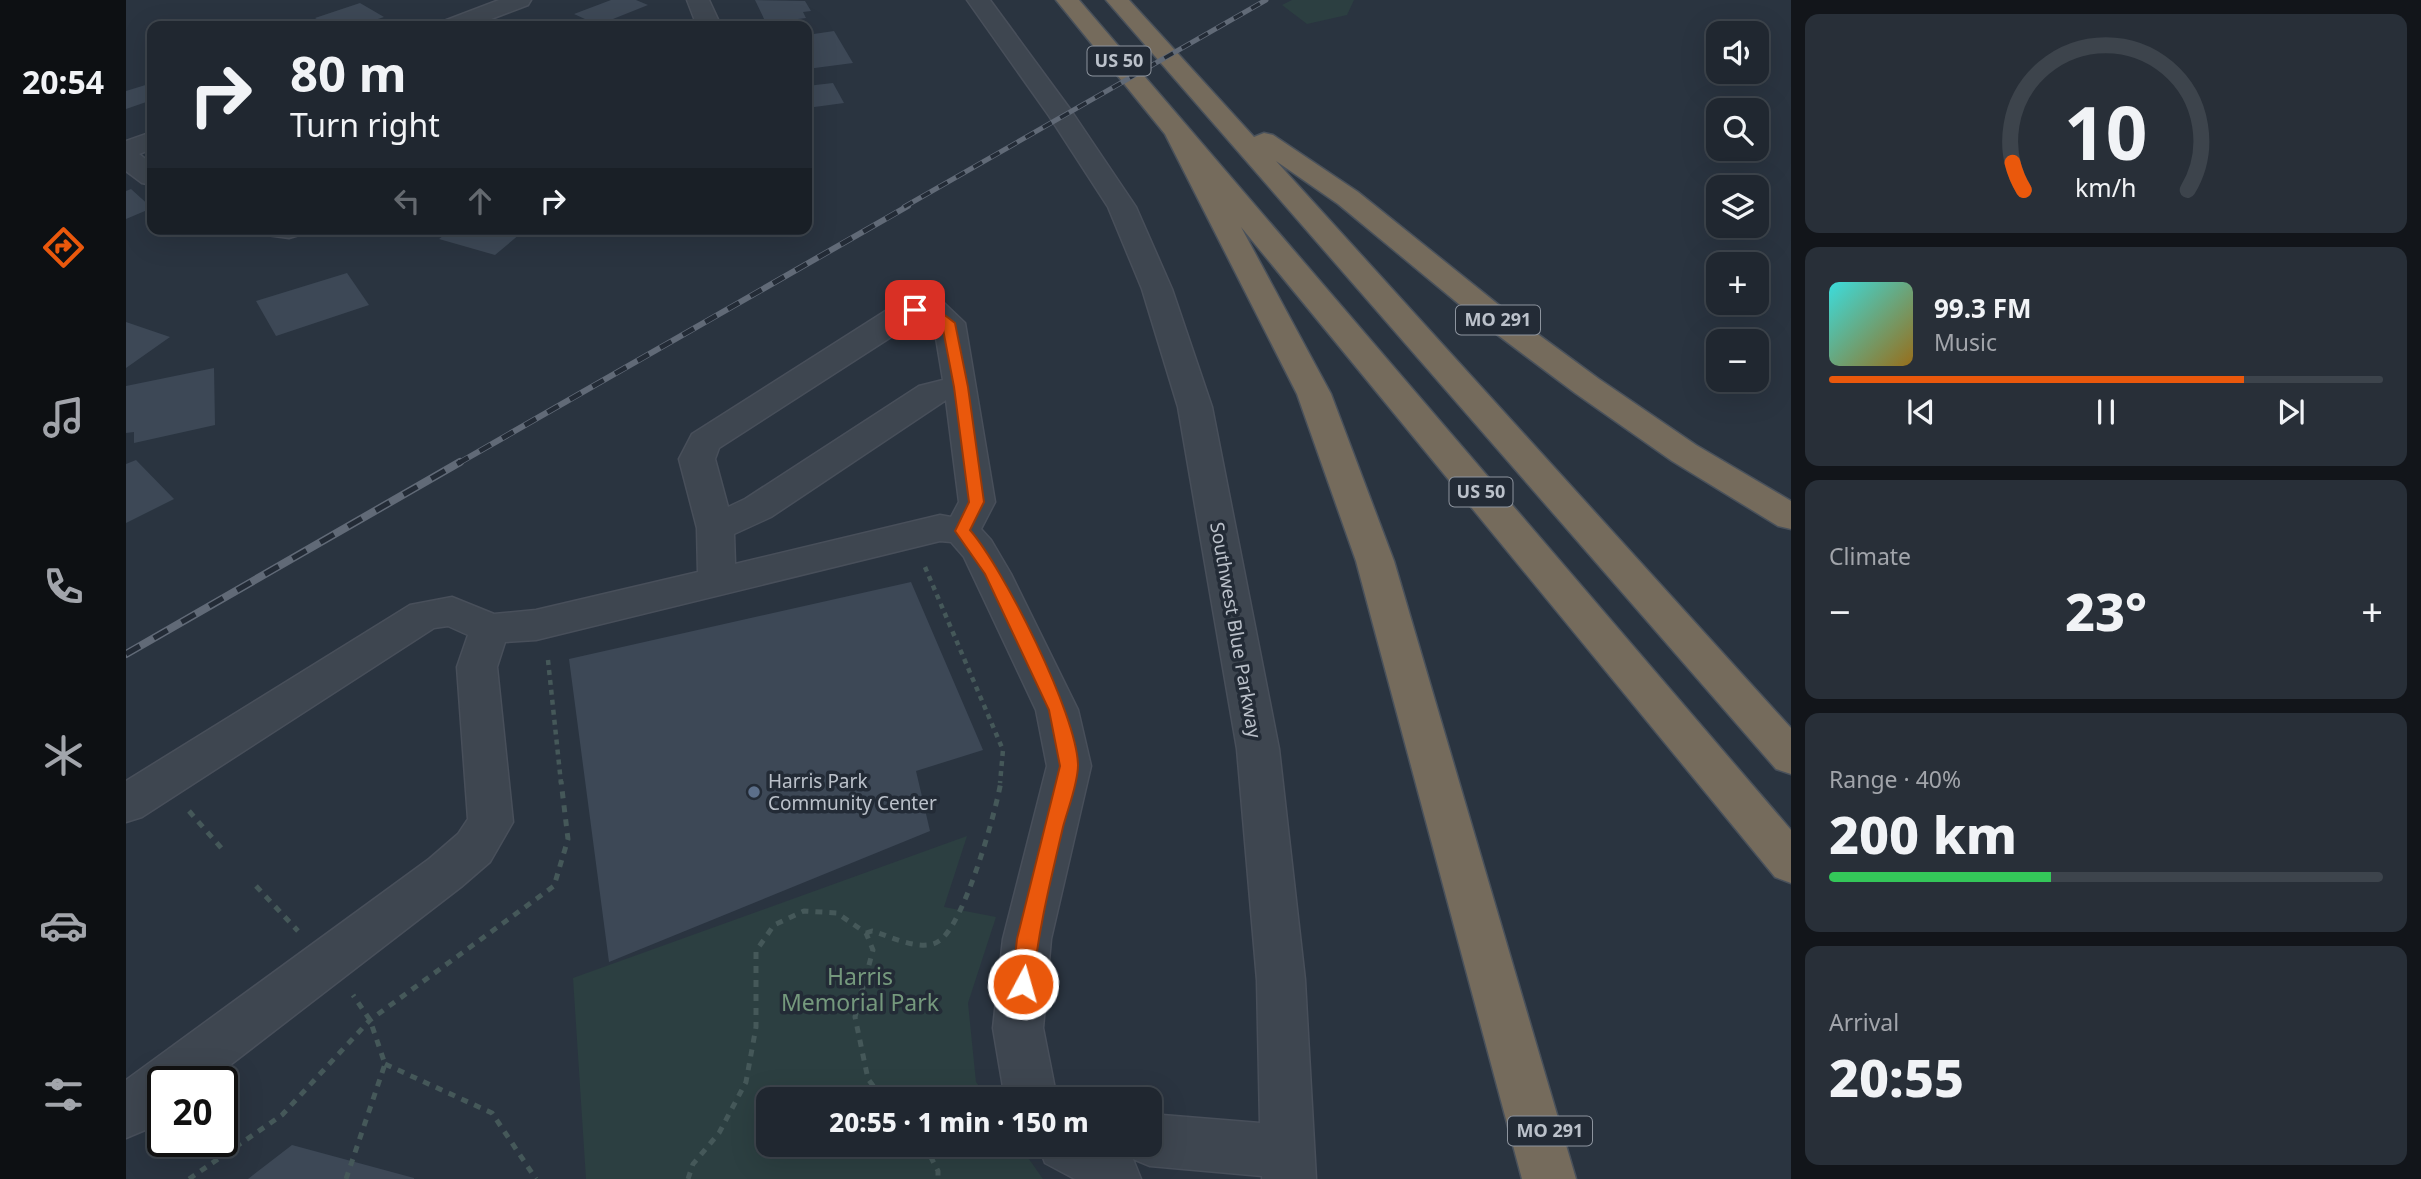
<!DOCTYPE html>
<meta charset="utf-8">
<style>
:root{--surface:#202730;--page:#282f38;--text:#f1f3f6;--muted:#a2a5ab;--line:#3d444c;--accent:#ea580c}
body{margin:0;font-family:"Noto Sans",sans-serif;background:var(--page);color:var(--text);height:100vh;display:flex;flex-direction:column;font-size:26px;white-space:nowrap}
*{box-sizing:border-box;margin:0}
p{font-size:23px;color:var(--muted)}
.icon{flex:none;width:38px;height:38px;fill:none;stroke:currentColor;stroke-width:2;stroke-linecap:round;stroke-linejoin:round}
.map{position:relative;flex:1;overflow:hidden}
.panel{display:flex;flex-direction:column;gap:14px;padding:14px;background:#12151a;width:630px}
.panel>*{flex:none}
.hud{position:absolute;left:21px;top:21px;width:665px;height:214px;border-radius:14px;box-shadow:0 7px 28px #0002,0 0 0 2px var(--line);background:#202730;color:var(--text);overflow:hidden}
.fabs{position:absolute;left:1580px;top:21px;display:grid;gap:14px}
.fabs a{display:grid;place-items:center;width:63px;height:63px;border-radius:14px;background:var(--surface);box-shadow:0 7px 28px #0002,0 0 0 2px var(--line);font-size:35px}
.speed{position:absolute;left:21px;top:1066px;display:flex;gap:14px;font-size:35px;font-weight:700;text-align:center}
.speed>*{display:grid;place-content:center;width:91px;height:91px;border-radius:50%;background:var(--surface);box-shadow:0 7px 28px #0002,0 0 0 2px var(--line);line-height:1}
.speed .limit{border:4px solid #111;border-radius:10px;background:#fff;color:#111}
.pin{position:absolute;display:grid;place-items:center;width:60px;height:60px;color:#fff;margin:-30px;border-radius:14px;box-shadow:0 4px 10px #0006}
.me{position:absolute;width:77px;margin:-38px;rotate:6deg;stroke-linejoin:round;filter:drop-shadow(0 0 5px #0008)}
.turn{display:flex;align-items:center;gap:24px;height:147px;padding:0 28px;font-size:32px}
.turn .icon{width:91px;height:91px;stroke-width:2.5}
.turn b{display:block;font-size:49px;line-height:60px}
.lanes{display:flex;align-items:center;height:66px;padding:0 28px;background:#0003;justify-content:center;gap:35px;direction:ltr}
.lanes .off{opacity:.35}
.big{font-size:52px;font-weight:800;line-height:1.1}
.panel .card{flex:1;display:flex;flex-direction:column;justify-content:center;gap:10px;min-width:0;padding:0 24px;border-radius:14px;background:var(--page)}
.panel .dial{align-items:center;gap:0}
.dial svg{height:182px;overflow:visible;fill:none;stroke:var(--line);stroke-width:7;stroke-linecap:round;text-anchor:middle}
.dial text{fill:var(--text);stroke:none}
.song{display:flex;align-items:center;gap:21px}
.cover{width:84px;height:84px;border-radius:10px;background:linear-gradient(135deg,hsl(180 70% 55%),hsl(40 70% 35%))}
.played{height:7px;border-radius:4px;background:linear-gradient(90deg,var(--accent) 75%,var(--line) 75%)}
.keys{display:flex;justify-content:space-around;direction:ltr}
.heat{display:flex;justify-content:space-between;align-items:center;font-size:38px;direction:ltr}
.charge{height:10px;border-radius:5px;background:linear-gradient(90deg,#34c759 40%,var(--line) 0)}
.trip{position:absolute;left:630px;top:1087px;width:406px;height:70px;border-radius:14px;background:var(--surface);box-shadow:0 7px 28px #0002,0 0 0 2px var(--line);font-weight:800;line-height:70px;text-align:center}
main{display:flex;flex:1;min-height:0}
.tabs{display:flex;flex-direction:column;width:126px;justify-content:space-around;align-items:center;background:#0d1013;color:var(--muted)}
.tabs .icon{width:49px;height:49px}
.tabs .current{color:var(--accent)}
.tabs b{font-size:32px;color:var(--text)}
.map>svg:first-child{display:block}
</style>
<main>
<nav class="tabs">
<b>20:54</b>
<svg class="icon current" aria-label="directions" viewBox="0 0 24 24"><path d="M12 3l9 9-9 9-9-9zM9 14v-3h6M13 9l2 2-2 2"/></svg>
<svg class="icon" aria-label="music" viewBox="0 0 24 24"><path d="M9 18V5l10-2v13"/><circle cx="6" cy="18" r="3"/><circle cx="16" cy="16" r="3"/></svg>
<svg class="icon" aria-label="phone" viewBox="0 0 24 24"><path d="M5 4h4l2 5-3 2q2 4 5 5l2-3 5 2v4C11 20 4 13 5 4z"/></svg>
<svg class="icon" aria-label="climate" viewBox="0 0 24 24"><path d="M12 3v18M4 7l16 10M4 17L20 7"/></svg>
<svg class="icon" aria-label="car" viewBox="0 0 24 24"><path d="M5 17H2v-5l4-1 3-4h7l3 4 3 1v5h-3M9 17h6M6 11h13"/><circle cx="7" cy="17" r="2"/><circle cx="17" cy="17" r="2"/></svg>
<svg class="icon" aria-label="filters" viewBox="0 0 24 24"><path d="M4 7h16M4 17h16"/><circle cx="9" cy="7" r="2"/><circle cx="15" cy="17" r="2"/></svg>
</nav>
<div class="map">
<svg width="1665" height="1179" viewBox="0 0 1665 1179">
<rect width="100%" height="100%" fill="#2a3440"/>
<path fill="#2c3f41" d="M1166,0H1228L1221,15L1181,24L1156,5Z
M841,836L818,907L870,917L842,1003L850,1082L862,1099H642V1144L893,1145L917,1179H460L447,978Z"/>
<path fill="#3d4856" d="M485,0H510L522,5L472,25L448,14Z
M629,0L679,1L685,11L677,12L680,18L640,23Z
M234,3L258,17L231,26H202L189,18Z
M708,31L727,63L681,69V35Z
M26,83V100L0,109V91Z
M707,83L718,103L681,108V86Z
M5,189L26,208L0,219V191Z
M326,229H400L369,255L313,239Z
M221,273L243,305L150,336L130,301Z
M0,322L44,337L0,368Z
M88,368L89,425L8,443V432L0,433V386Z
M10,460L48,499L0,523V464Z
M785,582L857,750L790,771L804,831L483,962L443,659Z
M166,1145L288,1178V1179H122Z"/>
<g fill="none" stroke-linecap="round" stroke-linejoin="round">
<g stroke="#484f5a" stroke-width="3">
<path id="minor" d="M373,0H405L402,5L347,26H314L318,21Z
M561,0H583L595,26H571Z
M841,0H864L944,109L1010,207L1046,289L1086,407L1153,749L1179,980L1190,1179H1136V1176L1024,1166L1007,1159L1015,1179H949L919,1163L912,1144H992L1004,1157L999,1144H1024V1114L1134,1123L1131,980L1111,749L1052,407L1016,289L982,207L923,116Z
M26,132V149L13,154L26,164V185L16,183L0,171V141Z
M137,229H177L173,235L163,238L141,235Z
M789,301L818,303L839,323L869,502L855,529L865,540L885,574L952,710L965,766L925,939L917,1028L931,1099H879L867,1028L877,939L921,766L910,710L838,557L825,542L814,541L410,640L379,642L371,667L387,822L364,862L335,887L82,1082H37V1116L19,1130L0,1138V1080L303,859L332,834L342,819L331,667L342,635L322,626L308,628L16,817L0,822V781L284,605L326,597L368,614L410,610L572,572L571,528L553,459L566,434L761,310ZM793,319H799L808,326L817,380L793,386L619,499L602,507L589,459L593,448ZM820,400L833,502L825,517L814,515L609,564L608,534L645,517Z"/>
</g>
<g stroke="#49515b" stroke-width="3">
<path id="highway" d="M930,0H953L1665,830V883L1649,877L1115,227L1205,394L1268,561L1450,1179H1396L1230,561L1171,394L1039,134Z
M980,0H1003L1128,137L1138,133L1147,135L1232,192L1379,310L1473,379L1570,445L1665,501V529L1652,526L1546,461L1449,393L1357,324L1212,204L1150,161L1665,728V774L1650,769Z"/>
</g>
<path stroke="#455859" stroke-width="4.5" stroke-dasharray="5 5" stroke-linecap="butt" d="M799,567L877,750L874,783
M422,660L435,783"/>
<path stroke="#455859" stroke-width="5" stroke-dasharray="7 7" stroke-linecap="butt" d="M63,811L97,850
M130,886L172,931
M740,933L746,931C764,936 796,953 813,941C838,925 870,812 875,781
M259,1064L366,1113L410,1179
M798,1144L812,1171V1179
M63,1179L156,1115L244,1020L428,886L442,839L435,781
M220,1179L259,1064L244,1020L227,995
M562,1179L567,1164L593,1133L620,1082L630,1027V951L648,925L678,911L711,913L740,933L747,950L729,1017L742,1079L757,1099"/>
<use href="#minor" fill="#3e4650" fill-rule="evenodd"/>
<use href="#highway" fill="#756b5c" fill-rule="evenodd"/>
<g stroke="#616a77" stroke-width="5">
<path id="rail-far2" d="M778,207L1140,0"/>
</g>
<g stroke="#616a77" stroke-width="6">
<path id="rail-far1" d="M331,464L782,206"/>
</g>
<g stroke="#616a77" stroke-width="8">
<path id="rail" d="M0,654L334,462"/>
</g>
<use href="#rail-far2" stroke="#232b36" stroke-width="3.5" stroke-dasharray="10" stroke-linecap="butt"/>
<use href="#rail-far1" stroke="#232b36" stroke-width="4.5" stroke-dasharray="13" stroke-linecap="butt"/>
<use href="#rail" stroke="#232b36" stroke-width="5" stroke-dasharray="16" stroke-linecap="butt"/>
</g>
<path fill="#ea580c" stroke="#983908" stroke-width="2" d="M807,306L829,323L842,387L858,502L844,530C878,569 951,715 952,765C952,784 942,808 937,827C925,879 912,930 907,984L904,990L897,993L889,990L886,984L891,939L934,766L923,710L859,574L829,531L843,502L828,387L816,324L803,314H789L782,310L789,306Z"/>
<circle fill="#5c6f8a" stroke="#232b36" stroke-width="2.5" cx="628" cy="792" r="7"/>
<g text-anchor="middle" stroke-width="7" stroke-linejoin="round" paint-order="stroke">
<g fill="#232b36" stroke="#8d949e" stroke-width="2">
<rect x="961.5" y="46.5" width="63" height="29" rx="5"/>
<rect x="1330" y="305.5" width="84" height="29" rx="5"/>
<rect x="1323.5" y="477.5" width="63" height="29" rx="5"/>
<rect x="1382" y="1116.5" width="84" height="29" rx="5"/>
</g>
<g font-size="18" font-weight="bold" fill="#bbc1ca">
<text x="993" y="67">US 50</text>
<text x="1372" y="326">MO 291</text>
<text x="1355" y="498">US 50</text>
<text x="1424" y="1137">MO 291</text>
</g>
<g font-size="19" fill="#bbc1ca" stroke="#232b36">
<text transform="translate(1110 630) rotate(80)" y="7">Southwest Blue Parkway</text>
</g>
<g font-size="19" fill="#bbc1ca" stroke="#232b36" text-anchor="start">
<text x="642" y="788">Harris Park<tspan x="642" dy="22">Community Center</tspan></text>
</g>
<g font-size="23" fill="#75997d" stroke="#232b36">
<text x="734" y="985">Harris<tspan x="734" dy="26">Memorial Park</tspan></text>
</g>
</g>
</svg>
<div class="fabs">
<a><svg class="icon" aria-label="sound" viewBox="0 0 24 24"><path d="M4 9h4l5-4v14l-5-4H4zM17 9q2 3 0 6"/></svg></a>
<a><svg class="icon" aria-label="search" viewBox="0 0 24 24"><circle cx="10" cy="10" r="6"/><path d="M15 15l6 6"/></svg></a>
<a><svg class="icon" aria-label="layers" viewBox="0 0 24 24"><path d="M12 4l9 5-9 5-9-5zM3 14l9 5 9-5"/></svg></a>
<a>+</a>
<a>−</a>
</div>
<div class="speed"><div class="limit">20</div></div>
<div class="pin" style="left:789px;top:310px;background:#d93025"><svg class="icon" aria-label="arrive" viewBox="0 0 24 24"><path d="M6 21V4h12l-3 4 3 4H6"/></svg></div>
<svg class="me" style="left:897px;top:984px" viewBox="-20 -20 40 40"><circle r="17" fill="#ea580c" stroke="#fff" stroke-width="3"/><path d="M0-11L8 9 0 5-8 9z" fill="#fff"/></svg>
<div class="trip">20:55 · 1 min · 150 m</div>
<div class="hud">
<div class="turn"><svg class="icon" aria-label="right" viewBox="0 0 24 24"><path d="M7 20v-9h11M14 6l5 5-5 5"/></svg><div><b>80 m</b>Turn right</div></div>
<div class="lanes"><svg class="icon off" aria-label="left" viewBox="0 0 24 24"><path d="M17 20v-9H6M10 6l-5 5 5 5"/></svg><svg class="icon off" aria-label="ahead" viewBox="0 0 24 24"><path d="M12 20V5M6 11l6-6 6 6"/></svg><svg class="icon" aria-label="right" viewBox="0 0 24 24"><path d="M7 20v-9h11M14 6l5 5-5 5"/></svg></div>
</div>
</div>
<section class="panel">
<div class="card dial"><svg viewBox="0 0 100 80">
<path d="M14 69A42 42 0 1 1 86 69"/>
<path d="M14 69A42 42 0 0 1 9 57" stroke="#ea580c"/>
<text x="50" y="56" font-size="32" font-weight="700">10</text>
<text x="50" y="72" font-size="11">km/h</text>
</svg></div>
<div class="card">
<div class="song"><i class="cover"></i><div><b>99.3 FM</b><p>Music</p></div></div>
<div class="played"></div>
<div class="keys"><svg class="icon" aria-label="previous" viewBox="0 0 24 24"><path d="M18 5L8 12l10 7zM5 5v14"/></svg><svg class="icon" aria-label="pause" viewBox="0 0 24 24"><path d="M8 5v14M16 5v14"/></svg><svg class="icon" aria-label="next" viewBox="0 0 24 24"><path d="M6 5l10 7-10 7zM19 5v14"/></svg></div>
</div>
<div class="card"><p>Climate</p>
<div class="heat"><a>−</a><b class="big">23°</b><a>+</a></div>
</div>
<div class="card"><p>Range · 40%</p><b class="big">200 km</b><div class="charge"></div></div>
<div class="card"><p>Arrival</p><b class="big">20:55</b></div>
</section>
</main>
